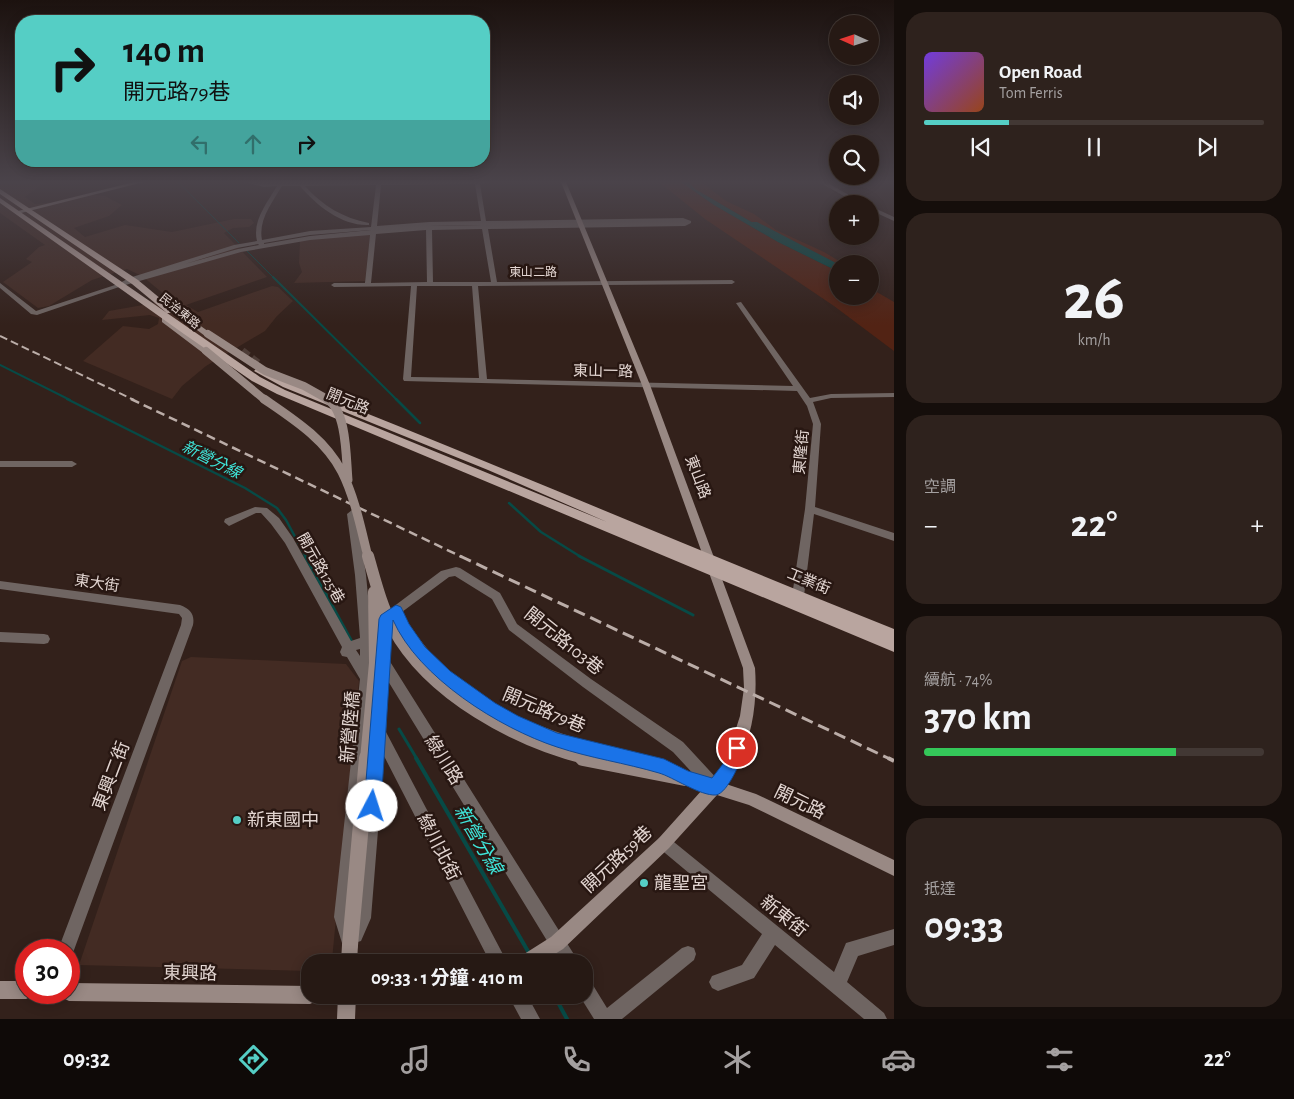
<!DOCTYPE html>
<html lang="zh-TW">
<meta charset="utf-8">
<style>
:root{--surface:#261914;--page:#2e221d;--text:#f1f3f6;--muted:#a4a0a0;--line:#423834;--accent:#55cec5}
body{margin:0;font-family:"Alegreya Sans","Noto Sans TC",sans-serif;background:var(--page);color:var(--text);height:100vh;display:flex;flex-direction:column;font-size:19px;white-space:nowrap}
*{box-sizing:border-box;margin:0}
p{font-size:16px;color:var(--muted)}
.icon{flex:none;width:28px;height:28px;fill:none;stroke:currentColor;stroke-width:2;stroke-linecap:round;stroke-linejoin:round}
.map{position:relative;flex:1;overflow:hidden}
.drawer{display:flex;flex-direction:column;gap:12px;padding:12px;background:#150e0b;width:400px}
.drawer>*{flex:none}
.hud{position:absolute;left:15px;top:15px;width:475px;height:152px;border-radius:20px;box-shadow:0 2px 12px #0003,0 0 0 1px var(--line);background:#55cec5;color:#111;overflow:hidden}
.needle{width:32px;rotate:273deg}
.controls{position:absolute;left:829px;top:15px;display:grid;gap:10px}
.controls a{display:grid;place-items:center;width:50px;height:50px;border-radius:50%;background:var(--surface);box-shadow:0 2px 12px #0003,0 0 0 1px var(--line);font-size:25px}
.speed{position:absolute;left:15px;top:939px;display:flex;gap:10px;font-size:25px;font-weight:700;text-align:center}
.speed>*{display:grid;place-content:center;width:65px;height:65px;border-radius:50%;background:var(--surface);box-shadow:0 2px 12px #0003,0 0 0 1px var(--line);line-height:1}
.speed .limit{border:8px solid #d22;background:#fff;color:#111}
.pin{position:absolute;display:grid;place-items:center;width:42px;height:42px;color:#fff;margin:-21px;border:2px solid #fff;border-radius:50%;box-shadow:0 1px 5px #0007}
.me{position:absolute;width:55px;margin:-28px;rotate:5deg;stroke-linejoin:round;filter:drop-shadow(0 0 4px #0008)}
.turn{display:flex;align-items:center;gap:18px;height:105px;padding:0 25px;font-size:22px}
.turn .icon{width:65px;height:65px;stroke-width:2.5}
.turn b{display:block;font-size:35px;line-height:42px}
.lanes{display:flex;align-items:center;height:48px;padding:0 25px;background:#0003;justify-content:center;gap:25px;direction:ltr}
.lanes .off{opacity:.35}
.big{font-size:38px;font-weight:700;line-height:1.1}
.drawer .widget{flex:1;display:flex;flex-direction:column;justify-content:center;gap:8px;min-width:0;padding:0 18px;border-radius:20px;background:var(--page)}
.drawer .dial{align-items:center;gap:0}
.dial b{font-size:65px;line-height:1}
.song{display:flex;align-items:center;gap:15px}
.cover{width:60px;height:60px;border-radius:8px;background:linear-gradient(135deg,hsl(260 70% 55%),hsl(20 70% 35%))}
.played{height:5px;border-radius:2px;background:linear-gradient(90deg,var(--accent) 25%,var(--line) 25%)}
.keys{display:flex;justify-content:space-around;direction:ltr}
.heat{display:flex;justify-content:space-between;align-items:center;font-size:28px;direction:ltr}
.charge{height:8px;border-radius:4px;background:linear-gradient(90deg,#34c759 74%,var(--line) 0)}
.trip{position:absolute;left:301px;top:954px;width:292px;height:50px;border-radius:20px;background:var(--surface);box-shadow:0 2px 12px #0003,0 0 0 1px var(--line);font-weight:700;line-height:50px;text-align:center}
.menu{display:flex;height:80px;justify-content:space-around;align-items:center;background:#0f0a08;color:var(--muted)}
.menu .icon{width:35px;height:35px}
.menu .on{color:var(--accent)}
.menu b{font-size:22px;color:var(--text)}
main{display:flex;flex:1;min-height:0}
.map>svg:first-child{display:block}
</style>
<main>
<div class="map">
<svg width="894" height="1019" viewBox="0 0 894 1019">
<rect width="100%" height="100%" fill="#33211b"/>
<path fill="#432b23" d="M0,182H45L25,197L35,204L56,202L88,194L105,196L122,205L109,216L74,228L85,237L125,225L172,232L234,219H251L254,223L249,227L233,228L224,233L267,277L186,305L198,312L272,286L278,287L293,301L277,316L265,331L206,366L182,386L172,399L83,361L123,326L149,329L158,324L159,318L150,315L102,320L109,311L171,300L142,276L127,269L92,280L49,306L38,308L3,282L32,262L26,259L39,247L45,245L0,213Z
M366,233L370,235L365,281L294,283L302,272L299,263L300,241Z
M191,657L346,664L359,681L332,960L328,962H310V971L79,965L182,661Z"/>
<path fill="#522314" d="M659,182H681L714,205L778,242L837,271L838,296H870V288L894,302V351L834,306L705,219Z
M689,182H701L726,201L754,214L776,230L824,252L844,264H838L837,266L784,241L695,189Z"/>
<path fill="#074a46" d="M681,182H689L695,189L784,241L837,266V271L778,242L714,205Z"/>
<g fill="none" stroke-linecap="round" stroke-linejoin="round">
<path stroke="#074a46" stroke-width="1" d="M178,182L239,243
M247,251L274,278"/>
<path stroke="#074a46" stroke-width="2" d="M273,277L397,400
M0,365L70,400"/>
<path stroke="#074a46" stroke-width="2.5" d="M67,399L245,488L277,508L286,520L306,557
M396,399L420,423
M509,503L541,532L581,557"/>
<path stroke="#074a46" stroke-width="3" d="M305,556L351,640
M579,556L693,615
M399,729L417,759"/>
<path stroke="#074a46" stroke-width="4" d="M416,758L529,953
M554,995L567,1019"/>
<path fill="#074a46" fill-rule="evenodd" d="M751,222H757L838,264V271L751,226Z"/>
<path stroke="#4d3c36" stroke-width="8" stroke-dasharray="8 4" stroke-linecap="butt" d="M242,351L259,364"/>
<path fill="#6f6562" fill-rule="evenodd" d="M244,182H490L480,184L486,221L683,218L691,221V223L685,226L488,229L497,282L732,280L735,282L732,284L478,286L487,379L793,386L736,303L741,302L810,398L831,394L894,393V397L831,398L813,402L821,424L815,507L894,533V541L814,514L804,596L802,599L798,600L794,599L792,596L805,509L813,424L807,406L797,391L404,381L403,379L411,286L334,287L331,285L334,283H365L370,235L310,240L241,252L122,286L37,315L31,314L0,288V283L36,311L118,284L129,278L234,245L257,241C252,221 267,203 277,186L264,187ZM475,184L481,221L429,222L377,226L381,185ZM376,185L371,227L310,231L262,240C258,220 272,203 282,186H300C317,206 342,226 369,225V223C343,218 323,206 305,186ZM684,222L487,225L683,222ZM481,225L429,226L377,231L429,226ZM482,229L491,282H433L432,230ZM371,230L310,236L264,244V243L310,235ZM426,230L427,282L371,283L376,234ZM258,244L259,245L238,249L185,264L237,248ZM417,286H472L479,378L411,377Z
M819,182H826L865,204H858Z
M870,206L894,217V221L870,210Z
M0,461H72L77,464L72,467H0Z
M255,507L267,508L279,518L293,538L351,641L360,638L355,575L347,514L352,510L357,514L366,575L371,627L381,616L441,571L456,567L460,568L500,593L517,624L591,679L683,742L720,782L722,787L720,792L715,794L710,792L673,752L583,687L509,630L492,599L455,576L449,577L402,612C456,709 559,738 660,758L665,760L667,765L665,770L660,772C556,751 448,719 394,618L391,621L389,660L575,956L577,962H560L388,681L386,732L507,962H490L384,756L371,918L361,941L348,945L342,943L334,917L360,679L347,657L342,656L340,652L342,647L285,543L271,524L261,513H256L229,526L224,522L225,519ZM378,635L372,732L355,917L352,923L350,917L372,678V643ZM360,649V656L356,650Z
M0,581L180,605C190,609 195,614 193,625L74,950L72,956L69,957V950H58L181,625L182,618L179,614L0,589Z
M0,632L44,634L48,635L50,639L48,643L44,644L0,642Z
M664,835L669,838L834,972L846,943L894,929V945L858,956L847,982L884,1013L887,1019H864L775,945L754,978L718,991L712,988L709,982L712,976L742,965L762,934L659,848L656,843L659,838Z
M688,946L694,948L696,954L694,960L622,1019H594L579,995H585V979L591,982L607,1008L682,948Z
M508,995H527L540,1019H521Z"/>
<path fill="#998984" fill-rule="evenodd" d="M134,182H144L17,214L14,212Z
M561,182H566L650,385L755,668C758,708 750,751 726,784L756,794L894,860V876L749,805L717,795L669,848L563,949L542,962H519L521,956L551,937L659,838L702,790L680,783L678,778L680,773L685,771L712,780L726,760L740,716L744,688L743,668L642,385Z
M160,300H164L212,334L211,336H205L160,302Z
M162,318H168L209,349V353H203L162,322Z
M350,937L356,939L358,945L357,962H341L342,945L344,939Z
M0,981H26V992H34L32,996L26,999H0Z
M69,983L310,986V995H319L316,1001L310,1004L69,1001L63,998L61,992H69Z
M338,995H356L355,1019H337Z"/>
<path fill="#b9a59f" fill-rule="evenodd" d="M0,189L138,280L173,309V313H167L132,284L0,194Z
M0,198L260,377L285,390L607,522L488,470L283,387L254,371L256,369H262L291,383C493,463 692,548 894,629V652L277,394L252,381L184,334L0,203Z"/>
<path stroke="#bbada8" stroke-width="2" stroke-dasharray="8 4" stroke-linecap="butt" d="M0,336L134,400"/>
<path stroke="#bbada8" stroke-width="2.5" stroke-dasharray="9 5" stroke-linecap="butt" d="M131,399L462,557"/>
<path stroke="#bbada8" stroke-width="3" stroke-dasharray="12 6" stroke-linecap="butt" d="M460,556L890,759"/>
<path stroke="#bbada8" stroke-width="4" stroke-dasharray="16 8" stroke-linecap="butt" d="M888,758L894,761"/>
<path stroke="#998984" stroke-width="8" d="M208,334L265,371L304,386L329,400
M206,351L265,400"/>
<path stroke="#998984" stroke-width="9" d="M264,399C293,419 325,439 342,472C355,498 361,529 368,557
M327,399C347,410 346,459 348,480"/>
<path stroke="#998984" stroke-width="12" d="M368,556C375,580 381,605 393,628C429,695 517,742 588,759
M366,759L375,663L374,592"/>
<path stroke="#998984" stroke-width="16" d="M583,758L685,778
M350,945L367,758"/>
</g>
<linearGradient id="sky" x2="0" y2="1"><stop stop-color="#1c120f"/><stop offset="0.56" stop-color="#4a434a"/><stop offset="1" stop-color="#4a434a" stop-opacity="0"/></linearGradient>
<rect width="894" height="325" fill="url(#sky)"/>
<path fill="#1a73e8" stroke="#114b97" d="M396,605L401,607L409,624L425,647L450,671L495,703L518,716L557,733L664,759L688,771L712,778L726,760L732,743L737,741L743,743L745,748C742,759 728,793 716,795C700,796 673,777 659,773C625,763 590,758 557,747C499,728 418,677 393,620L381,806L378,812L372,815L367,812L364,806L379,619L381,615Z"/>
<g fill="#55cec5" stroke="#281712" stroke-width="2">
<circle cx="237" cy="820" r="5"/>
<circle cx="644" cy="883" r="5"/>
</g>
<g text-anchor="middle" stroke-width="5" stroke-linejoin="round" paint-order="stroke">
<g font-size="12" fill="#e3d6d2" stroke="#281712">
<text x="533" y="276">東山二路</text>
<text transform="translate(180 311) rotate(39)" y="4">民治東路</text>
</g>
<g font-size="15" fill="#e3d6d2" stroke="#281712">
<text transform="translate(603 371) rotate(1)" y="5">東山一路</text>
<text transform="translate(348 401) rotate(22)" y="5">開元路</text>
<text transform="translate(801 452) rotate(-85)" y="5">東隆街</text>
<text transform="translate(698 477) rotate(69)" y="5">東山路</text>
<text transform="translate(321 568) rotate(60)" y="5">開元路125巷</text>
<text transform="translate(809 581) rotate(22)" y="5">工業街</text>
<text transform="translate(97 583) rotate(8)" y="5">東大街</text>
</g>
<g font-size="16" font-style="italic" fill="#3fe5da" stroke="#281712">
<text transform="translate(212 459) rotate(27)" y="6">新營分線</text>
</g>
<g font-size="18" fill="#e3d6d2" stroke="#281712">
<text transform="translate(564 641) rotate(39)" y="6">開元路103巷</text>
<text transform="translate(544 710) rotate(23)" y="6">開元路79巷</text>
<text transform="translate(350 727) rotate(-85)" y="6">新營陸橋</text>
<text transform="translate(444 760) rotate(58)" y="6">綠川路</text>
<text transform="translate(111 776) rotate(-69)" y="6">東興二街</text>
<text transform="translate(800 802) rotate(26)" y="6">開元路</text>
<text transform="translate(439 847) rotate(63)" y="6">綠川北街</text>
<text transform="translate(617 859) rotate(-43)" y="6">開元路59巷</text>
<text transform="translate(784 916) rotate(39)" y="6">新東街</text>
<text transform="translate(190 973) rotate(1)" y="6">東興路</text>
</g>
<g font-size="18" fill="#e3d6d2" stroke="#281712" text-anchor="start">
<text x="247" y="826">新東國中</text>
<text x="654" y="889">龍聖宮</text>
</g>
<g font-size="19" font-style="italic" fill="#3fe5da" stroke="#281712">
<text transform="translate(479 839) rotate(60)" y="7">新營分線</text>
</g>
</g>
</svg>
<div class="controls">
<a><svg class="needle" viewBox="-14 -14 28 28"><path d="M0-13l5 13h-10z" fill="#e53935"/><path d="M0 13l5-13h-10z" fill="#a4a0a0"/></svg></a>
<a><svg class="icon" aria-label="sound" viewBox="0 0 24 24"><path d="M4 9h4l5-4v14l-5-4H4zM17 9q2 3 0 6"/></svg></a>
<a><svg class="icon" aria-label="search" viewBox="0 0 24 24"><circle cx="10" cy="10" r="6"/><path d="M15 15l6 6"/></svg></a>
<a>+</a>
<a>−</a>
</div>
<div class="speed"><div class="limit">30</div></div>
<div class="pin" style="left:737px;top:748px;background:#d93025"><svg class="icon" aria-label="arrive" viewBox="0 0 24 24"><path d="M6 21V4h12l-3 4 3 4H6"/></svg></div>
<svg class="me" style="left:372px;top:806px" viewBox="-20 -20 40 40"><circle r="19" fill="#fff"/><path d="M0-13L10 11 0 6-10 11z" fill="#1a73e8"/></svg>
<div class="trip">09:33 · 1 分鐘 · 410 m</div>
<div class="hud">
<div class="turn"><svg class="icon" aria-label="right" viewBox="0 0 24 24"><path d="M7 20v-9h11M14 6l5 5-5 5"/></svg><div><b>140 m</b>開元路79巷</div></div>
<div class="lanes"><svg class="icon off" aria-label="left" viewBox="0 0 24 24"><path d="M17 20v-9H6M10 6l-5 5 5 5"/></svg><svg class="icon off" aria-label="ahead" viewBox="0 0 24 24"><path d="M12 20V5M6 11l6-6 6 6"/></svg><svg class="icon" aria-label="right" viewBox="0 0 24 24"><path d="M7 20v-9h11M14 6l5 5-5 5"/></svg></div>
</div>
</div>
<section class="drawer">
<div class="widget">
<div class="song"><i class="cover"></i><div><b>Open Road</b><p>Tom Ferris</p></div></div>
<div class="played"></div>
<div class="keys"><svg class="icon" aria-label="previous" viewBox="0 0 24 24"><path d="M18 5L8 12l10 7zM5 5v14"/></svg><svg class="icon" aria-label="pause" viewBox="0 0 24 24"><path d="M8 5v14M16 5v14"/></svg><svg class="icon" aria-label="next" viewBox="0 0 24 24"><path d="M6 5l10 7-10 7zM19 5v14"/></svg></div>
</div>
<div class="widget dial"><b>26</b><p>km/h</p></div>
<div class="widget"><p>空調</p>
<div class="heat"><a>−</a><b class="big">22°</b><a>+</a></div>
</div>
<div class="widget"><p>續航 · 74%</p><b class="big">370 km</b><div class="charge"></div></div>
<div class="widget"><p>抵達</p><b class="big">09:33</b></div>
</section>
</main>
<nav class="menu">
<b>09:32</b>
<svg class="icon on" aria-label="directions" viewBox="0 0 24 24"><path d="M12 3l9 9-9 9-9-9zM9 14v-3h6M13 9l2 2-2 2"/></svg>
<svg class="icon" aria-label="music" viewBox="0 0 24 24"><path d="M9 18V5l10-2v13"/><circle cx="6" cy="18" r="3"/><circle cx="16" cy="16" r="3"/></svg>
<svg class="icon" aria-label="phone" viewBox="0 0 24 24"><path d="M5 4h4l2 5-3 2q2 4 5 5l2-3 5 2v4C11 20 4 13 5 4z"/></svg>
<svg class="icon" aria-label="climate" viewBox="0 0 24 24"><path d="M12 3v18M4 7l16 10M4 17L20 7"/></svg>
<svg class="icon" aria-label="car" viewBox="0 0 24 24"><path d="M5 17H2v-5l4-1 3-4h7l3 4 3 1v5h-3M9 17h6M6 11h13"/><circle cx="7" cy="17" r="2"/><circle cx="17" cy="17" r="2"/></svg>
<svg class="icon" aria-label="filters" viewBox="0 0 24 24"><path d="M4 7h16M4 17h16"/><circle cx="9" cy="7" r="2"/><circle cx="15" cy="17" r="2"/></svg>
<b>22°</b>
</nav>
